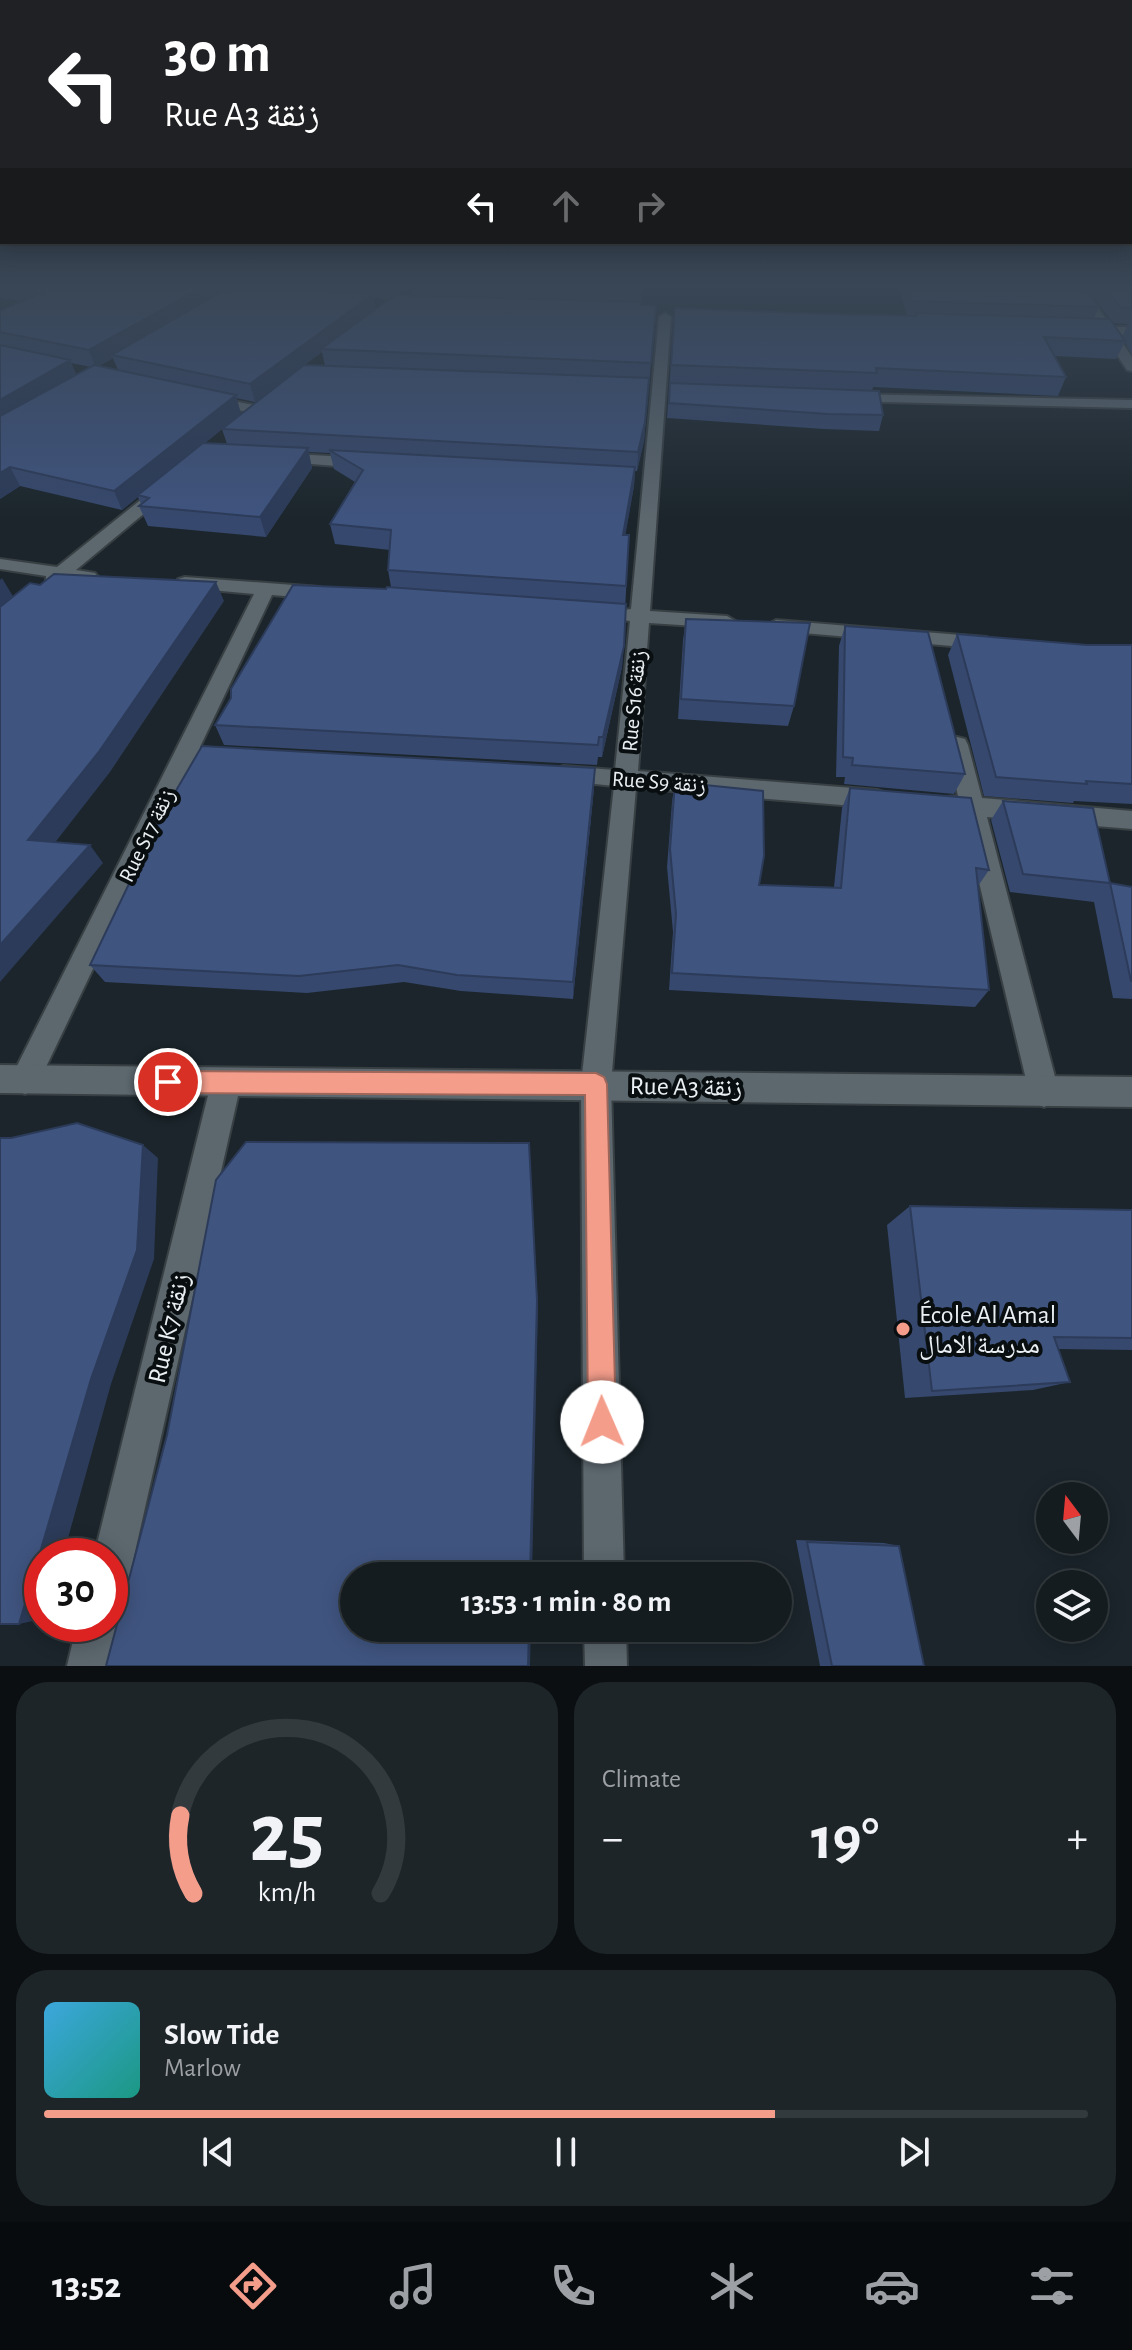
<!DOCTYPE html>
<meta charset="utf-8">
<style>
:root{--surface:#141c20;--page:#1d2529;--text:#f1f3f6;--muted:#9da1a5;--line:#333a3e;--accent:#f49d8b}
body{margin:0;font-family:"Alegreya Sans","Noto Naskh Arabic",sans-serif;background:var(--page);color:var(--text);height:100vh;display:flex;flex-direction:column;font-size:30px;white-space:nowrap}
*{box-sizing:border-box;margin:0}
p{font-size:26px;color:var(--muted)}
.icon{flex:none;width:44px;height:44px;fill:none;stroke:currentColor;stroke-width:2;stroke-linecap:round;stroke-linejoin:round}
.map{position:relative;height:1666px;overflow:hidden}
.sheet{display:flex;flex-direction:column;gap:16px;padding:16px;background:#0b0f12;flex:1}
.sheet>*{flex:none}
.top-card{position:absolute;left:0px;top:0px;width:1132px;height:244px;box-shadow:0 4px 20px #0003,0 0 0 2px var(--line);background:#202124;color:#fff;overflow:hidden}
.needle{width:52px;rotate:344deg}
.tools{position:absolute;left:1036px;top:1482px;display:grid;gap:16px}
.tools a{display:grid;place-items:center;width:72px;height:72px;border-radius:50%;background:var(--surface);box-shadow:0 4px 20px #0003,0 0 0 2px var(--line);font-size:40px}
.speed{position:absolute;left:24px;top:1538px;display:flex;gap:16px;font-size:40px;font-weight:700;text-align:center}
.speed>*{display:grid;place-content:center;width:104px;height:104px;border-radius:50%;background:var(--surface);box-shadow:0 4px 20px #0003,0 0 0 2px var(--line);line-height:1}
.speed .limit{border:12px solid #d22;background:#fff;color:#111}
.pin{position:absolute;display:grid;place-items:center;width:68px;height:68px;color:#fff;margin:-34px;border:4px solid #fff;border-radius:50%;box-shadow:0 2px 8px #0007}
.me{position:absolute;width:88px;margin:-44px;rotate:359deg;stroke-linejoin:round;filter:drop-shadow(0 0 6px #0008)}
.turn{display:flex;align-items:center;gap:28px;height:168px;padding:0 32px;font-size:36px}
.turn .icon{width:104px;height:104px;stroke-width:2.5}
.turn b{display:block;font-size:56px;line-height:68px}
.lanes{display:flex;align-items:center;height:76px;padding:0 32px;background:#0003;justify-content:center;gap:40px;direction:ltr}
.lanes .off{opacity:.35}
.big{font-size:60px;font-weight:700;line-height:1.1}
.sheet .tile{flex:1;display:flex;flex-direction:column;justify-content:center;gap:12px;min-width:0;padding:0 28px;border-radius:32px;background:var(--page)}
.sheet .dial{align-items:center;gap:0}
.dial svg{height:208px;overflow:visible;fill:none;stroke:var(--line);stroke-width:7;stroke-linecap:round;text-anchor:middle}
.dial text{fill:var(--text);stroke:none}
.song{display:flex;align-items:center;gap:24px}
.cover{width:96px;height:96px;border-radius:12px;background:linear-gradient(135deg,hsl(200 70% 55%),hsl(170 70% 35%))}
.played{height:8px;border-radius:4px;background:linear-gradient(90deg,var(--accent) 70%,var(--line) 70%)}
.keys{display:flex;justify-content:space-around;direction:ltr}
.heat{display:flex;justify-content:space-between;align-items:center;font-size:44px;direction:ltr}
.sheet .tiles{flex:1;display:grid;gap:16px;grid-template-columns:1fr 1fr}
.tile:last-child{grid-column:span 2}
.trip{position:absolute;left:340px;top:1562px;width:452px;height:80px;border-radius:40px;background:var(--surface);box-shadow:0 4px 20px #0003,0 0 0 2px var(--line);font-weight:700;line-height:80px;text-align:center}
.dock{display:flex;height:128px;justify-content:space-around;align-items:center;background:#080b0d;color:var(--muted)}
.dock .icon{width:56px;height:56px}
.dock .on{color:var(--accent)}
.dock b{font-size:36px;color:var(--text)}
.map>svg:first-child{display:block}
</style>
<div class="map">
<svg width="1132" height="1666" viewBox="0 0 1132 1666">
<rect width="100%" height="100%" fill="#1b252b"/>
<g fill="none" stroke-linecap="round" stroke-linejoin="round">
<g stroke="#384044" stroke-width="4">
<path id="street" d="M1072,287H1084L1111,327H1132V335H1117L1132,357V371L1127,370L1104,335L1081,334V328L1099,327Z
M665,313L671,317L650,611L727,616L737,622L727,628L649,623L638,771L878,790L886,793L890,799L886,805L878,808L636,788L611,1084L624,1576H584L581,1084L614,786L556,780L553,774L556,768L564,766L615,770L630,621L617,619L614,615L617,611L631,609L659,317Z
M848,394L1132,400V408L843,401L841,398Z
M207,396L259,406L266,410L259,414L202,403L200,400Z
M277,453L364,458L372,463L364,468L271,461L269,458Z
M164,484L170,486L172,489L170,492L76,570L95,573L98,577L95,581L64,579L53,585L46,583V576L0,569V559L57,567L158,486Z
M185,577L320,587L329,593L320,599L272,595L200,747L235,750L238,756L235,762H192L35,1090L25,1094L15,1090L10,1080L15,1070L254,594L178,587L176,583L178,579Z
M776,620L986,637L996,643L986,649L769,630L766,626Z
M957,737L965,739L968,745L982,798L1132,811V829L987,817L1059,1092L1055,1102L1044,1107L1033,1102L1029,1092L963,815L935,810L931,804L935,798L958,796L946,745L949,739Z
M226,1069L236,1073L241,1083L130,1574L124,1588L110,1594V1556H94L211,1083L216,1073Z
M110,1608L119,1624L109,1666H67L77,1624H110Z
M584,1628H626L627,1666H585Z"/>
</g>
<g stroke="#384044" stroke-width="4">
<path id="secondary" d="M0,1065L1132,1077V1107L0,1093Z"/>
</g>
<use href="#street" fill="#5c676e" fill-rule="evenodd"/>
<use href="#secondary" fill="#5c676e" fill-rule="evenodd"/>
</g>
<path fill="#36486d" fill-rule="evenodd" d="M0,287H409L397,295H413L412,287H641V305L656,306L644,441L637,471H635L634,486L625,535H629L622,667L602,757H598L597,765L224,745L215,725L386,589L391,587L388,570L390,550L335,544L330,524L355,482L334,469L330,453L308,452L312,468L266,537L148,526L139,506L141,504L138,497L122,510L20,486L0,499V311L22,301L0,298ZM373,297L389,300L375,309ZM322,352L325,366L304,365ZM113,358L118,370L99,366ZM71,363L91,367L76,375ZM291,375L241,414L236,398L255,402ZM222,429L227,444L205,443Z
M899,287H1085L1099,307L1094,318L1110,319L1086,287H1132V355L1125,342L1116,359L1055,356L1066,377L1058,396L873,387L872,391L883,415L879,431L824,429L667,418L675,308L825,314L907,316ZM1113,323L1128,324L1122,337Z
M686,619L794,706L788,726L678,719L683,640Z
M845,626L965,774L954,794L844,784L845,777H836L839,646Z
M957,634L1087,645H1132V804L1074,801L1073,803L984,796L948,655Z
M595,768L594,788L573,999L461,991L404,982L307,993L105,982L90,965Z
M675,782L759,885L834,887L842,808L850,788L989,870L978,886L989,990L975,1007L669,990L673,932L667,867L672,802Z
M1003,801L1110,883L1132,887V999L1113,998L1094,902L1010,892L991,820Z
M910,1206L1132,1210V1350L1058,1349L1070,1382L1033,1390L905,1398L887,1225Z
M796,1540L884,1543L899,1546L924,1666H820Z"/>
<path fill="#2c3b59" d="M203,287H237L112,355L113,358L96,368L89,350Z
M388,287H409L390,300Z
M373,294L376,311L321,349L322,352L255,402L250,384Z
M70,360L78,378L0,424V400Z
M649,378L644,441L637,471L638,452Z
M236,395L241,414L122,510L114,491Z
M308,448L312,468L266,537L260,517Z
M10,467L20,486L0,499V473Z
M635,467L634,486L622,555L623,535Z
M2,578L14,598L0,610V580Z
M216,582L224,601L110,772L43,858L28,840Z
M624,646L622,667L602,757L603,737Z
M595,768L594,788L573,999V982Z
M90,845L103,863L0,982V945Z
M529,1143L538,1308L532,1576H530Z
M143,1145L158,1158L154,1259L111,1384L63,1556H42V1619L19,1624Z
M529,1628H531L530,1666H528Z"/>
<path fill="#3f547f" stroke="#2c3b59" stroke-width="2" d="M28,287H203L89,350L0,332V311L40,293L31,292L38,288Z
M230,287H329L373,294L250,384L112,355Z
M481,287H641V291Z
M907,287H1085L1099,307L911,301Z
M1104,287H1132V308L1120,307Z
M395,295L641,302V305L656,306L651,363L321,349Z
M675,308L825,314L917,316L916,313L1110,319L1125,341L1044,337L1066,377L876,368L877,373L671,365Z
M0,345L70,360L0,400Z
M94,365L236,395L114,491L10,467L0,473V416Z
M304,365L649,378L645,422L638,452L222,429Z
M670,383L879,391L883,415L828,414L669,403Z
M203,443L308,448L260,517L139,506L149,498L138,495Z
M329,450L635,467L623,535H629L626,586L388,570L391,530L330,524L363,470Z
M54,574L216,582L98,753L28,840L90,845L0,945V607L30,583L40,585Z
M293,585L386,589L387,587L626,604L624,646L603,737H599L598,745L215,725L231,698V689Z
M686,619L810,623L794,706L681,699Z
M845,626L928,632L965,774L852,765L853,758L843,757Z
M957,634L1087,645H1132V784L1086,781L1087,784L996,777Z
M202,746L595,768L573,982L457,975L398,965L299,976L90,965L163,813Z
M675,782L763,791L764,856L759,885L841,888L850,788L971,798L989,870L976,868L989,990L672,973L676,914L670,849Z
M1003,801L1093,808L1110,883L1023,874Z
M1110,883L1132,887V981H1131Z
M77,1123L143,1145L137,1250L91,1379L19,1624H0V1138H11Z
M246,1142L529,1143L537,1300L530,1576H354V1628H529L528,1666H106L167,1435L216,1180Z
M910,1206L1132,1210V1338L1054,1337L1070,1382L932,1391Z
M807,1542L899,1546L924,1666H832Z"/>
<linearGradient id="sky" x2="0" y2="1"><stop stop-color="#0f1418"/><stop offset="0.55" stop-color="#394655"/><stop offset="1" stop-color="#394655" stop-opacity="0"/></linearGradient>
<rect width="1132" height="520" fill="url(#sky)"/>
<path fill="#f49d8b" stroke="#9f665a" stroke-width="2" d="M168,1071L596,1073L604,1077L607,1084L616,1422L612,1432L602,1436L592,1432L588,1422L585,1095L168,1093L160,1090L157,1082L160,1074Z"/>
<circle fill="#f49d8b" stroke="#090e10" stroke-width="3" cx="903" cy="1329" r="8"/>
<g text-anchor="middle" stroke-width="8" stroke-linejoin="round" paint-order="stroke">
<g font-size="22" fill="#e9eff3" stroke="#090e10">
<text transform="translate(633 701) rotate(-85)" y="8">Rue S16 زنقة</text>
<text transform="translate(659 781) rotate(4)" y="8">Rue S9 زنقة</text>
<text transform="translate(146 835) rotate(-64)" y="8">Rue S17 زنقة</text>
</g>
<g font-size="26" fill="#e9eff3" stroke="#090e10">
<text transform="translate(686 1086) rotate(1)" y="9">Rue A3 زنقة</text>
<text transform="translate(168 1328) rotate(-77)" y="9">Rue K7 زنقة</text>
</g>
<g font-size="26" fill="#e9eff3" stroke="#090e10" text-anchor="start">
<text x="919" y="1323">École Al Amal<tspan x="919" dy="30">مدرسة الامال</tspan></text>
</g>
</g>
</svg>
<div class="tools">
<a><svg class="needle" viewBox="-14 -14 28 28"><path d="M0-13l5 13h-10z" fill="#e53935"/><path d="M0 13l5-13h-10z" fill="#9da1a5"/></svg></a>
<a><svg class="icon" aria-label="layers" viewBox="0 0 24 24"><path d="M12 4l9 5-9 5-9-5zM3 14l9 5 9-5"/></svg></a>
</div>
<div class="speed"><div class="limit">30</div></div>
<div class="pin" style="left:168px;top:1082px;background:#d93025"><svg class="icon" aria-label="arrive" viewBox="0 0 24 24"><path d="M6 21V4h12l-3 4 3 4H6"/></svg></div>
<svg class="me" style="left:602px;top:1422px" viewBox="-20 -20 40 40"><circle r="19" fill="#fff"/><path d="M0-13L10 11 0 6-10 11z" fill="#f49d8b"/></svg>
<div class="trip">13:53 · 1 min · 80 m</div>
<div class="top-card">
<div class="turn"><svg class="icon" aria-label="left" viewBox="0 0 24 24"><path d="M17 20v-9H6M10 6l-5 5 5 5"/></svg><div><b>30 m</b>Rue A3 زنقة</div></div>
<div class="lanes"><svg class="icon" aria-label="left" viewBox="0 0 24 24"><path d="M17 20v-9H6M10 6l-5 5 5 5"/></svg><svg class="icon off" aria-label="ahead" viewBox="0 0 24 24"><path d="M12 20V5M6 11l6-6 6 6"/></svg><svg class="icon off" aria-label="right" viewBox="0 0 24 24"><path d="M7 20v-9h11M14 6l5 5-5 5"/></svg></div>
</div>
</div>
<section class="sheet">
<div class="tiles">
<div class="tile dial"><svg viewBox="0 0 100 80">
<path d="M14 69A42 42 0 1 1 86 69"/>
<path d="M14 69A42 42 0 0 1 9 39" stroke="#f49d8b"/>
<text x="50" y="56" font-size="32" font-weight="700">25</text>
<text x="50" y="72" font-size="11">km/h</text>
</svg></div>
<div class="tile"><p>Climate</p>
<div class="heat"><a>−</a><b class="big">19°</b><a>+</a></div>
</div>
<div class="tile">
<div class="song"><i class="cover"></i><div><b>Slow Tide</b><p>Marlow</p></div></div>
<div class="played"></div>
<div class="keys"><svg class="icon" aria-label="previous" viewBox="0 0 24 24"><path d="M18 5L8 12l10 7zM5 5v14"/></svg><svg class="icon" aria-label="pause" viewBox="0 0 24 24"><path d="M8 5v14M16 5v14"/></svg><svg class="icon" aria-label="next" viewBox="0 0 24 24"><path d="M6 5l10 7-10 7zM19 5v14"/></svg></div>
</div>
</div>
</section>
<nav class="dock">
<b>13:52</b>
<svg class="icon on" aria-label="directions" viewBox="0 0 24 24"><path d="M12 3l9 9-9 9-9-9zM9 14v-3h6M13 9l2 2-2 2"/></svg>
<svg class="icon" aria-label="music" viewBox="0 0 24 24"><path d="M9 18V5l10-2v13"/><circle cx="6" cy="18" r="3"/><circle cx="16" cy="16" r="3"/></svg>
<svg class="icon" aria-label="phone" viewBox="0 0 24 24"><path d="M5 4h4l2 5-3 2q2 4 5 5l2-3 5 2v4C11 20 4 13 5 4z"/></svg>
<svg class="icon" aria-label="climate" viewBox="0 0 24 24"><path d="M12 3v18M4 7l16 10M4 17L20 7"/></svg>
<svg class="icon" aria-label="car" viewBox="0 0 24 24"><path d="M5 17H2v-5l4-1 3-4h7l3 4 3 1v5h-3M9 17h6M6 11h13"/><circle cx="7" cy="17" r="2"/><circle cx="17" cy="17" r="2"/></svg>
<svg class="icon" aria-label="filters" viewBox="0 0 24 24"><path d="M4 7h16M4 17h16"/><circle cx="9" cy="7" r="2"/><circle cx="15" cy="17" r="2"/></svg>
</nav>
